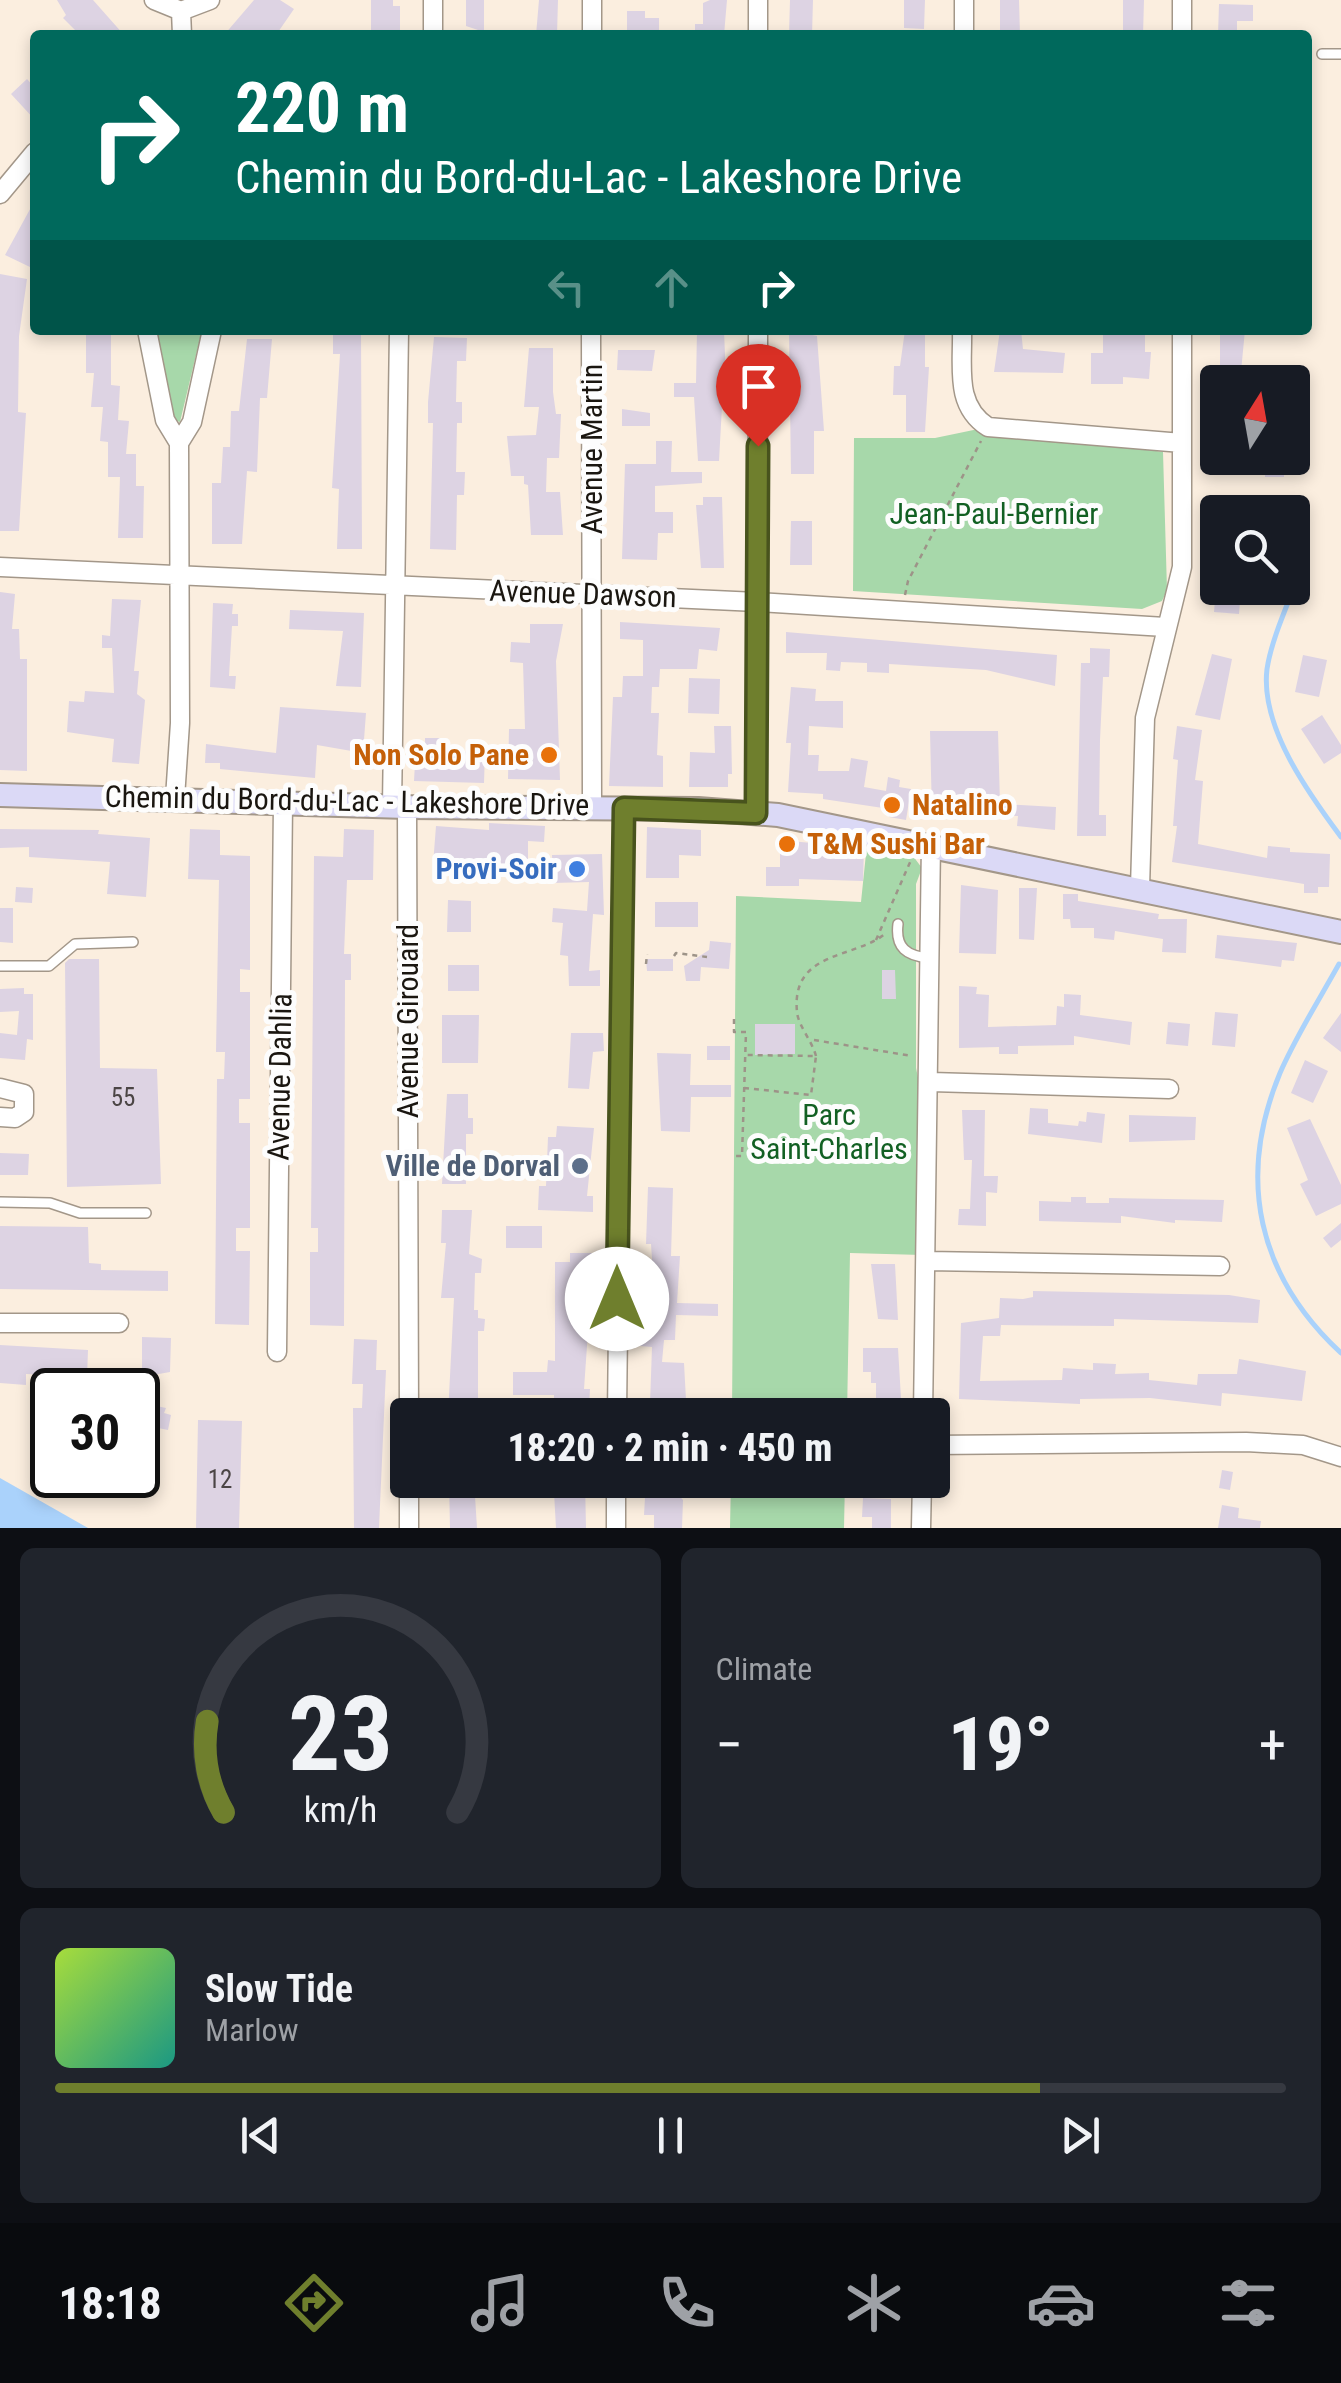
<!DOCTYPE html>
<meta charset="utf-8">
<style>
:root{--surface:#171b24;--page:#20242c;--text:#f1f3f6;--muted:#9ea1a6;--line:#363941;--accent:#6f7f2d}
body{margin:0;font-family:"Roboto Condensed",sans-serif;background:var(--page);color:var(--text);height:100vh;display:flex;flex-direction:column;font-size:38px;white-space:nowrap}
*{box-sizing:border-box;margin:0}
p{font-size:32px;color:var(--muted)}
.icon{flex:none;width:55px;height:55px;fill:none;stroke:currentColor;stroke-width:2;stroke-linecap:round;stroke-linejoin:round}
.map{position:relative;height:1528px;overflow:hidden}
.side{display:flex;flex-direction:column;gap:20px;padding:20px;background:#0d0f14;flex:1}
.side>*{flex:none}
.top-card{position:absolute;left:30px;top:30px;width:1282px;height:305px;border-radius:10px;box-shadow:0 5px 15px #0003;background:#00695c;color:#fff;overflow:hidden}
.needle{width:65px;rotate:11deg}
.fabs{position:absolute;left:1200px;top:365px;display:grid;gap:20px}
.fabs a{display:grid;place-items:center;width:110px;height:110px;border-radius:10px;background:var(--surface);box-shadow:0 5px 15px #0003;font-size:50px}
.speed{position:absolute;left:30px;top:1368px;display:flex;gap:20px;font-size:50px;font-weight:700;text-align:center}
.speed>*{display:grid;place-content:center;width:130px;height:130px;border-radius:50%;background:var(--surface);box-shadow:0 5px 15px #0003;line-height:1}
.speed .limit{border:5px solid #111;border-radius:15px;background:#fff;color:#111}
.pin{position:absolute;display:grid;place-items:center;width:85px;height:85px;color:#fff;margin:-102px -42px;border-radius:50% 50% 50% 0;rotate:-45deg;box-shadow:0 0 10px #0007}
.pin .icon{rotate:45deg}
.me{position:absolute;width:110px;margin:-55px;rotate:0deg;stroke-linejoin:round;filter:drop-shadow(0 0 8px #0008)}
.turn{display:flex;align-items:center;gap:35px;height:210px;padding:0 40px;font-size:45px}
.turn .icon{width:130px;height:130px;stroke-width:2.5}
.turn b{display:block;font-size:70px;line-height:85px}
.lanes{display:flex;align-items:center;height:95px;padding:0 40px;background:#0003;justify-content:center;gap:50px;direction:ltr}
.lanes .off{opacity:.35}
.big{font-size:75px;font-weight:800;line-height:1.1}
.side .tile{flex:1;display:flex;flex-direction:column;justify-content:center;gap:15px;min-width:0;padding:0 35px;border-radius:15px;background:var(--page)}
.side .dial{align-items:center;gap:0}
.dial svg{height:260px;overflow:visible;fill:none;stroke:var(--line);stroke-width:7;stroke-linecap:round;text-anchor:middle}
.dial text{fill:var(--text);stroke:none}
.song{display:flex;align-items:center;gap:30px}
.cover{width:120px;height:120px;border-radius:15px;background:linear-gradient(135deg,hsl(80 70% 55%),hsl(170 70% 35%))}
.played{height:10px;border-radius:5px;background:linear-gradient(90deg,var(--accent) 80%,var(--line) 80%)}
.keys{display:flex;justify-content:space-around;direction:ltr}
.heat{display:flex;justify-content:space-between;align-items:center;font-size:55px;direction:ltr}
.side .tiles{flex:1;display:grid;gap:20px;grid-template-columns:1fr 1fr}
.tile:last-child{grid-column:span 2}
.trip{position:absolute;left:390px;top:1398px;width:560px;height:100px;border-radius:10px;background:var(--surface);box-shadow:0 5px 15px #0003;font-weight:800;line-height:100px;text-align:center}
.menu{display:flex;height:160px;justify-content:space-around;align-items:center;background:#090b0e;color:var(--muted)}
.menu .icon{width:70px;height:70px}
.menu .current{color:var(--accent)}
.menu b{font-size:45px;color:var(--text)}
.map>svg:first-child{display:block}
</style>
<div class="map">
<svg width="1341" height="1528" viewBox="0 0 1341 1528">
<rect width="100%" height="100%" fill="#fbeedf"/>
<path fill="#a7d8aa" d="M156,330H202L180,422L174,420Z
M988,427L1163,452L1167,590L1162,601L1142,609L853,591L854,438H935Z
M867,844L913,856L922,868L916,884V1068L924,1107L922,1255L850,1253L847,1415H732L736,896L861,902Z
M731,1480H845L844,1528H730Z"/>
<path fill="#aad2fb" d="M0,1478L88,1528H0Z"/>
<g fill="none" stroke-linecap="round" stroke-linejoin="round">
<path stroke="#aad2fb" stroke-width="5" d="M1302,566C1291,598 1272,636 1267,669C1260,727 1309,794 1341,837
M1339,964C1319,1000 1296,1036 1280,1073C1236,1179 1258,1276 1341,1353"/>
</g>
<path fill="#ddd3e3" d="M57,0H93L124,35H80L63,18L66,15Z
M254,0H280L294,9L276,35H224Z
M371,0H393V6H400V32L371,33Z
M466,0H484V32L466,26Z
M539,0H558L557,35H536Z
M710,0H727L724,35H695V24H703V3Z
M790,0H813L812,35H789Z
M904,0H925L924,29L904,28Z
M1000,0H1019L1020,35H1000Z
M1123,0H1144L1143,35H1123Z
M1219,4L1253,5V21H1237V35H1218Z
M627,11H645V18H659V35H627Z
M27,79L35,88V120L11,94Z
M35,200V256L30,267L5,255Z
M0,274L27,279L19,336L18,412L26,413L19,531H0Z
M86,330H111V385L120,386L118,420L129,421L126,454H136V486H144L143,538H118L120,477H108V442L100,441L103,407H91L94,373H86Z
M697,330H724L727,406H722L719,461H698L694,397H674V383H696Z
M789,330L817,336L824,431H814V474H791Z
M905,330H925V367H929L925,432H906V395H893L894,366H900Z
M1000,330H1021L1023,349L1065,353L1063,373L994,372Z
M1124,330H1145V352H1151L1149,379L1123,377V384H1091V353H1103V333Z
M1220,330H1245L1240,382H1220Z
M333,331H361L362,549H337L339,489L332,488L340,354H333Z
M434,337L467,338L466,361H457L456,402H462V423H457L456,472H465L464,495H457L456,550L430,549L433,423H428V402Z
M247,339H272L267,398H260L257,472L247,471L242,544H212V483H221L223,447H230L231,411H239Z
M529,348H553V392L556,414H561L559,458H547L546,492H560L563,535H531L528,485L524,484V476H511L507,436L536,435L539,407H524Z
M618,350H655L652,371L617,370Z
M622,409L650,413V426H622Z
M656,441H672L671,472H702V483L655,486V512H673V533H658L657,560L622,559L625,464H656Z
M1265,458H1284V477H1265Z
M703,497H722L724,568H701L696,505H703Z
M791,521H812V565H790Z
M1216,588H1241L1239,614L1214,612Z
M0,592L15,594L12,629H19L20,659H27V771L0,770Z
M112,599L141,600L134,671H139L137,694L145,700L139,764L112,762L114,739L67,732L69,701L84,702L85,691L114,693L112,648H102V635L110,636Z
M213,603L233,604L232,614H238V626H232L229,676H236L235,689L210,687Z
M290,610L364,613L361,687L336,686L343,631L289,629Z
M620,622L720,628L717,651L699,649L697,669H660L659,687H652L651,713H659L657,755L663,756V787L609,786L613,697H622L623,676H643V640L620,639Z
M530,624H563L556,661L560,780L508,779L509,729H525L523,663L510,662L511,642L530,643Z
M786,632L1057,655L1055,686L986,670L889,664V673L867,672V663L841,662L840,671L826,670L827,653H786Z
M1090,648L1110,649L1109,677H1103L1100,740L1099,815H1106V836H1077L1081,663H1090Z
M1212,654L1232,659L1220,720L1195,715Z
M1303,655L1327,660L1319,697L1295,692Z
M689,678L720,679L719,714L688,713Z
M791,687L816,689L815,701H843V728L809,726L808,755H819L818,771H849L851,758L868,761L864,787L886,791L888,777L900,780L899,787L911,789L906,820L889,817L890,811L883,808L823,799V794L788,792L791,743H786Z
M280,707L366,713L363,753L317,745L315,778L220,769V763H205L206,744L276,753Z
M1322,715L1341,745V753L1324,764L1301,729Z
M714,726H731L732,774H728V787H689L690,752L715,753Z
M1177,726L1202,730L1195,780L1203,781L1198,844L1267,858L1268,846L1290,848V852L1330,854L1329,887H1318V893H1304V884L1172,862L1177,826H1173L1178,760L1173,759Z
M930,731H998L1000,804L1056,807L1055,830L1017,826L1018,816L932,815Z
M425,738H440V751L485,752L484,783L414,781L416,745H425Z
M489,823L545,826L544,842L528,841V874L516,873V866L433,865L436,826L489,830Z
M647,827L701,830V856L679,855V878H646Z
M0,829L99,830L98,834L150,838L146,897L107,894L110,862L29,857V847L0,848Z
M190,829L220,830V855L250,856V970L240,969V992H250V1099H239V1123H250V1228H236V1251H250L249,1325L215,1324L217,1079H224L225,1052H216L219,880L188,879Z
M344,829L374,830L373,880H347L344,954H351V980H345L344,1326L310,1325V1252H318V1228H311L314,856L343,857Z
M780,840L864,848L863,881L799,879V886H766V867H780Z
M602,854L604,915L593,914L589,971L600,970V986H569L568,956L560,955L563,923L552,922L553,908L587,911L589,882L553,883L552,855Z
M961,885L998,890L996,954L959,953Z
M16,887L33,888L32,903L15,902Z
M1019,888H1037L1034,940L1019,939Z
M1063,894H1078V901L1159,914L1158,919H1187L1186,953L1162,952L1163,939L1115,931L1114,940L1094,938V928H1071L1070,919H1063Z
M448,900L471,901V932H447Z
M655,902H698V927H655Z
M0,908H13V943L0,942Z
M1217,935L1297,943L1294,961L1282,960L1281,967L1215,958Z
M710,941L731,943L729,969L701,967L700,981H686L684,966L709,950Z
M69,959H99L100,1068L157,1069L161,1184L67,1187L65,963Z
M646,959H673V971H647Z
M448,965H479V991H448Z
M882,970H895L896,999H882Z
M959,986L977,987L976,994L989,995L988,1027L1056,1025L1057,1006L1064,1007V994L1081,995L1080,1015L1132,1022L1130,1045L1074,1036V1045L1018,1046V1054H999V1047L959,1048Z
M24,988V994H33V1040L27,1039L25,1060L0,1058V1033L17,1035L19,1011L0,1012V989Z
M1215,1012L1238,1014L1235,1047L1212,1045Z
M1341,1013V1052L1323,1038Z
M442,1015H479L478,1063H442Z
M1168,1022L1190,1024L1188,1046L1166,1044Z
M755,1024H795V1054L755,1055Z
M571,1033H603L604,1051L593,1052L589,1089L568,1088Z
M707,1046H730V1060H707Z
M657,1053L691,1054L690,1085H731V1097H691L690,1132L661,1131Z
M1305,1060L1328,1071L1313,1103L1291,1093Z
M447,1094H468V1118H473V1134H466V1184H442Z
M1030,1108L1048,1109V1123L1078,1126L1079,1121L1086,1122L1087,1112L1105,1114L1102,1143L1028,1134Z
M962,1110H985L984,1176H998L997,1193L986,1192V1226L958,1225L959,1209H970L972,1160H964Z
M1129,1115L1196,1117L1195,1140L1129,1142Z
M1310,1119L1341,1185V1204L1316,1216L1300,1184L1308,1180L1287,1128Z
M557,1126L594,1128L587,1196H593V1212L538,1210L539,1186H546L548,1137H556Z
M0,1153L29,1154L28,1175H0Z
M648,1187L673,1188L671,1256H680L677,1303L718,1304V1316L676,1315L675,1340H664L662,1362L684,1363L686,1400L678,1399L677,1405L650,1404L652,1347L640,1346L641,1326H648L653,1274L651,1244H646Z
M1071,1197H1086V1203H1109V1198L1224,1200L1222,1222L1175,1220V1223L1121,1216V1223L1039,1221V1201L1071,1202Z
M442,1210H472L469,1254L482,1259L481,1273H475L474,1310H478V1318L485,1319L484,1331H478V1415H448L454,1298H441L446,1243H441Z
M1341,1223V1240L1331,1248L1323,1238Z
M0,1226L88,1227L89,1263L101,1264V1270L168,1271V1291L0,1289Z
M506,1226H542V1248H506Z
M570,1253H601L600,1283H596V1306H590L587,1346L584,1389H590L589,1406H554V1395H513V1372H547L548,1360L555,1361V1262H570Z
M871,1264H895L898,1320L878,1319Z
M1033,1291L1229,1295L1260,1300L1258,1323L1114,1319V1326L1001,1325L1000,1336H983L980,1381L1062,1380L1063,1368L1093,1370V1363L1116,1364L1115,1374L1149,1373V1380L1197,1385L1198,1374H1237L1239,1359L1306,1371L1302,1401L1222,1393L1221,1406L1150,1398L1080,1399V1404L959,1399L961,1323L999,1318L1000,1298L1023,1299L1033,1297Z
M142,1337L171,1338L170,1372L142,1377Z
M354,1339L377,1340L376,1370H386L379,1528H354L353,1408H362L363,1384H352Z
M0,1345L88,1350L87,1377L26,1374V1385L0,1383Z
M863,1348H898L902,1415H876V1383H871V1372H863Z
M147,1404L166,1408L164,1413L171,1415L168,1430L158,1428L148,1478L138,1475V1429Z
M198,1420L242,1421L239,1528H196Z
M1222,1470L1233,1472L1230,1490L1219,1488Z
M449,1480H474L477,1528H450Z
M559,1480H585L586,1528H556L554,1492H558Z
M646,1480H677L676,1492L683,1500L682,1528H654V1515H644Z
M863,1498L891,1499V1528H872V1517H862Z
M1222,1505L1239,1508L1238,1518L1261,1521L1260,1528H1218Z"/>
<g fill="none" stroke-linecap="round" stroke-linejoin="round">
<g stroke="#a39789" stroke-width="12">
<path id="lane" d="M1322,54H1341
M898,924C895,948 907,956 929,958
M0,966H49L75,944L133,942
M0,1202L50,1203L80,1213H146"/>
</g>
<g stroke="#a39789" stroke-width="21">
<path id="street" d="M154,0L181,11
M758,0V35
M181,11L210,0
M181,11L182,35
M433,35V0
M592,35V0
M964,35V0
M1182,35V0
M0,194L35,152
M147,330L165,420L179,443L180,723L175,798
M591,330L592,807
M962,330C963,367 954,405 988,427L1182,443
M179,443L192,422L212,330
M0,567L757,602L1165,627
M392,806L399,330
M407,807L409,1415
M757,813L758,330
M1140,888L1145,718L1182,567V330
M931,1082L1169,1089
M0,1088L24,1094V1112L15,1118L0,1117
M927,1261L1220,1266
M0,1323H119
M277,1352L283,803
M617,1415L624,808
M923,1415L931,843
M932,1445L1246,1442L1303,1445L1341,1457
M409,1480V1528
M616,1528V1480
M921,1528L922,1480"/>
</g>
<g stroke="#a39789" stroke-width="26">
<path id="secondary" d="M0,795L407,807L698,809L778,815L1341,932"/>
</g>
<path stroke="#9d9388" stroke-width="2.5" stroke-dasharray="5 5" stroke-linecap="butt" d="M905,595L908,581L981,441
M876,940L911,860
M674,956L676,953L707,957
M646,964L647,954
M734,1019V1032H746L742,1156H735
M814,1040L912,1056
M816,1056C812,1041 798,1025 797,1012C791,951 853,959 885,934
M744,1088L811,1095L816,1056L745,1055"/>
<use href="#lane" stroke="#fff" stroke-width="9"/>
<use href="#street" stroke="#fff" stroke-width="18"/>
<use href="#secondary" stroke="#dbd9f6" stroke-width="22"/>
</g>
<g fill="none" stroke-linecap="round" stroke-linejoin="round">
<g stroke="#48531d" stroke-width="25">
<path id="route" d="M617,1299L624,808L756,813L758,446"/>
</g>
<use href="#route" stroke="#6f7f2d" stroke-width="18"/>
</g>
<g fill="#e8710a" stroke="#fdfdfd" stroke-width="4">
<circle cx="549" cy="755" r="10"/>
<circle cx="892" cy="805" r="10"/>
<circle cx="787" cy="844" r="10"/>
</g>
<circle fill="#3f7fe0" stroke="#fdfdfd" stroke-width="4" cx="577" cy="869" r="10"/>
<circle fill="#5c6f8a" stroke="#fdfdfd" stroke-width="4" cx="580" cy="1166" r="10"/>
<g text-anchor="middle" stroke-width="10" stroke-linejoin="round" paint-order="stroke">
<g font-size="25" fill="#4b4545">
<text x="123" y="1106">55</text>
<text x="220" y="1488">12</text>
</g>
<g font-size="30" fill="#1a1610" stroke="#fdfdfd">
<text transform="translate(592 449) rotate(-90)" y="10">Avenue Martin</text>
<text transform="translate(583 594) rotate(2)" y="10">Avenue Dawson</text>
<text transform="translate(347 801) rotate(1)" y="10">Chemin du Bord-du-Lac - Lakeshore Drive</text>
<text transform="translate(408 1021) rotate(-90)" y="10">Avenue Girouard</text>
<text transform="translate(280 1077) rotate(-89)" y="10">Avenue Dahlia</text>
</g>
<g font-size="30" fill="#126023" stroke="#fdfdfd">
<text x="994" y="524">Jean-Paul-Bernier</text>
<text x="829" y="1125">Parc<tspan x="829" dy="34">Saint-Charles</tspan></text>
</g>
<g font-size="30" font-weight="bold" fill="#c56008" stroke="#fdfdfd" text-anchor="start">
<text x="529" y="765" text-anchor="end">Non Solo Pane</text>
<text x="912" y="815">Natalino</text>
<text x="807" y="854">T&amp;M Sushi Bar</text>
</g>
<g font-size="30" font-weight="bold" fill="#366cbe" stroke="#fdfdfd" text-anchor="end">
<text x="557" y="879">Provi-Soir</text>
</g>
<g font-size="30" font-weight="bold" fill="#4e5e75" stroke="#fdfdfd" text-anchor="end">
<text x="560" y="1176">Ville de Dorval</text>
</g>
</g>
</svg>
<div class="fabs">
<a><svg class="needle" viewBox="-14 -14 28 28"><path d="M0-13l5 13h-10z" fill="#e53935"/><path d="M0 13l5-13h-10z" fill="#9ea1a6"/></svg></a>
<a><svg class="icon" aria-label="search" viewBox="0 0 24 24"><circle cx="10" cy="10" r="6"/><path d="M15 15l6 6"/></svg></a>
</div>
<div class="speed"><div class="limit">30</div></div>
<div class="pin" style="left:758px;top:446px;background:#d93025"><svg class="icon" aria-label="arrive" viewBox="0 0 24 24"><path d="M6 21V4h12l-3 4 3 4H6"/></svg></div>
<svg class="me" style="left:617px;top:1299px" viewBox="-20 -20 40 40"><circle r="19" fill="#fff"/><path d="M0-13L10 11 0 6-10 11z" fill="#6f7f2d"/></svg>
<div class="trip">18:20 · 2 min · 450 m</div>
<div class="top-card">
<div class="turn"><svg class="icon" aria-label="right" viewBox="0 0 24 24"><path d="M7 20v-9h11M14 6l5 5-5 5"/></svg><div><b>220 m</b>Chemin du Bord-du-Lac - Lakeshore Drive</div></div>
<div class="lanes"><svg class="icon off" aria-label="left" viewBox="0 0 24 24"><path d="M17 20v-9H6M10 6l-5 5 5 5"/></svg><svg class="icon off" aria-label="ahead" viewBox="0 0 24 24"><path d="M12 20V5M6 11l6-6 6 6"/></svg><svg class="icon" aria-label="right" viewBox="0 0 24 24"><path d="M7 20v-9h11M14 6l5 5-5 5"/></svg></div>
</div>
</div>
<section class="side">
<div class="tiles">
<div class="tile dial"><svg viewBox="0 0 100 80">
<path d="M14 69A42 42 0 1 1 86 69"/>
<path d="M14 69A42 42 0 0 1 9 41" stroke="#6f7f2d"/>
<text x="50" y="56" font-size="32" font-weight="700">23</text>
<text x="50" y="72" font-size="11">km/h</text>
</svg></div>
<div class="tile"><p>Climate</p>
<div class="heat"><a>−</a><b class="big">19°</b><a>+</a></div>
</div>
<div class="tile">
<div class="song"><i class="cover"></i><div><b>Slow Tide</b><p>Marlow</p></div></div>
<div class="played"></div>
<div class="keys"><svg class="icon" aria-label="previous" viewBox="0 0 24 24"><path d="M18 5L8 12l10 7zM5 5v14"/></svg><svg class="icon" aria-label="pause" viewBox="0 0 24 24"><path d="M8 5v14M16 5v14"/></svg><svg class="icon" aria-label="next" viewBox="0 0 24 24"><path d="M6 5l10 7-10 7zM19 5v14"/></svg></div>
</div>
</div>
</section>
<nav class="menu">
<b>18:18</b>
<svg class="icon current" aria-label="directions" viewBox="0 0 24 24"><path d="M12 3l9 9-9 9-9-9zM9 14v-3h6M13 9l2 2-2 2"/></svg>
<svg class="icon" aria-label="music" viewBox="0 0 24 24"><path d="M9 18V5l10-2v13"/><circle cx="6" cy="18" r="3"/><circle cx="16" cy="16" r="3"/></svg>
<svg class="icon" aria-label="phone" viewBox="0 0 24 24"><path d="M5 4h4l2 5-3 2q2 4 5 5l2-3 5 2v4C11 20 4 13 5 4z"/></svg>
<svg class="icon" aria-label="climate" viewBox="0 0 24 24"><path d="M12 3v18M4 7l16 10M4 17L20 7"/></svg>
<svg class="icon" aria-label="car" viewBox="0 0 24 24"><path d="M5 17H2v-5l4-1 3-4h7l3 4 3 1v5h-3M9 17h6M6 11h13"/><circle cx="7" cy="17" r="2"/><circle cx="17" cy="17" r="2"/></svg>
<svg class="icon" aria-label="filters" viewBox="0 0 24 24"><path d="M4 7h16M4 17h16"/><circle cx="9" cy="7" r="2"/><circle cx="15" cy="17" r="2"/></svg>
</nav>
